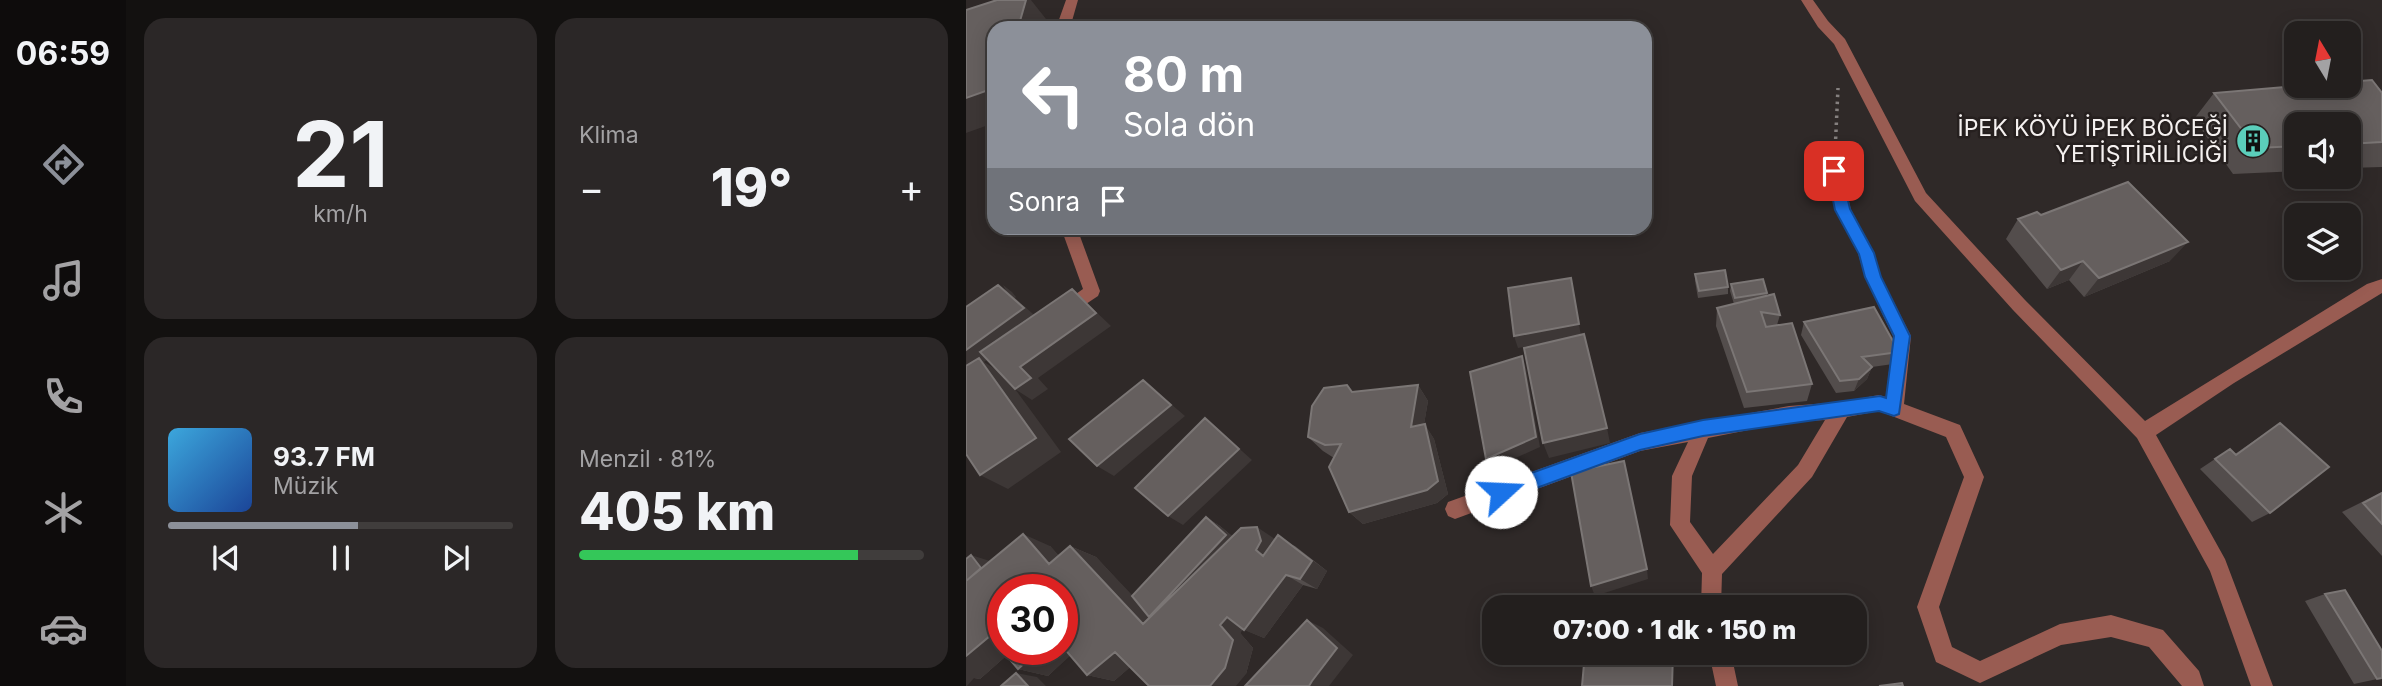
<!DOCTYPE html>
<html lang="tr">
<meta charset="utf-8">
<style>
:root{--surface:#231f1e;--page:#2b2727;--text:#f1f3f6;--muted:#a3a2a4;--line:#403d3c;--accent:#8c9099}
body{margin:0;font-family:Inter,sans-serif;background:var(--page);color:var(--text);height:100vh;display:flex;flex-direction:column;font-size:26px;white-space:nowrap}
*{box-sizing:border-box;margin:0}
p{font-size:23px;color:var(--muted)}
.icon{flex:none;width:38px;height:38px;fill:none;stroke:currentColor;stroke-width:2;stroke-linecap:round;stroke-linejoin:round}
.map{position:relative;flex:1;overflow:hidden}
.details{display:flex;flex-direction:column;gap:18px;padding:18px;background:#131110;width:840px}
.details>*{flex:none}
.guide{position:absolute;left:21px;top:21px;width:665px;height:214px;border-radius:21px;box-shadow:0 4px 18px #0003,0 0 0 2px var(--line);background:#8c9099;color:#fff;overflow:hidden}
.needle{width:46px;rotate:350deg}
.tools{position:absolute;left:1318px;top:21px;display:grid;gap:14px}
.tools a{display:grid;place-items:center;width:77px;height:77px;border-radius:14px;background:var(--surface);box-shadow:0 4px 18px #0003,0 0 0 2px var(--line);font-size:35px}
.speed{position:absolute;left:21px;top:574px;display:flex;gap:14px;font-size:35px;font-weight:700;text-align:center}
.speed>*{display:grid;place-content:center;width:91px;height:91px;border-radius:50%;background:var(--surface);box-shadow:0 4px 18px #0003,0 0 0 2px var(--line);line-height:1}
.speed .limit{border:10px solid #d22;background:#fff;color:#111}
.pin{position:absolute;display:grid;place-items:center;width:60px;height:60px;color:#fff;margin:-30px;border-radius:14px;box-shadow:0 4px 10px #0006}
.me{position:absolute;width:77px;margin:-38px;rotate:70deg;stroke-linejoin:round;filter:drop-shadow(0 0 5px #0008)}
.turn{display:flex;align-items:center;gap:24px;height:147px;padding:0 21px;font-size:32px}
.turn .icon{width:91px;height:91px;stroke-width:2.5}
.turn b{display:block;font-size:49px;line-height:60px}
.then{display:flex;align-items:center;height:66px;padding:0 21px;background:#0003;gap:14px;font-size:26px}
.big{font-size:52px;font-weight:800;line-height:1.1}
.details .tile{flex:1;display:flex;flex-direction:column;justify-content:center;gap:10px;min-width:0;padding:0 24px;border-radius:21px;background:var(--page)}
.details .dial{align-items:center;gap:0}
.dial b{font-size:91px;line-height:1}
.song{display:flex;align-items:center;gap:21px}
.cover{width:84px;height:84px;border-radius:10px;background:linear-gradient(135deg,hsl(200 70% 55%),hsl(220 70% 35%))}
.played{height:7px;border-radius:4px;background:linear-gradient(90deg,var(--accent) 55%,var(--line) 55%)}
.keys{display:flex;justify-content:space-around;direction:ltr}
.heat{display:flex;justify-content:space-between;align-items:center;font-size:38px;direction:ltr}
.charge{height:10px;border-radius:5px;background:linear-gradient(90deg,#34c759 81%,var(--line) 0)}
.details .tiles{flex:1;display:grid;gap:18px;grid-template-columns:repeat(2,1fr)}
.trip{position:absolute;left:516px;top:595px;width:385px;height:70px;border-radius:21px;background:var(--surface);box-shadow:0 4px 18px #0003,0 0 0 2px var(--line);font-weight:800;line-height:70px;text-align:center}
main{display:flex;flex:1;min-height:0}
.tabs{display:flex;flex-direction:column;width:126px;justify-content:space-around;align-items:center;background:#0e0c0c;color:var(--muted)}
.tabs .icon{width:49px;height:49px}
.tabs .selected{color:var(--accent)}
.tabs b{font-size:32px;color:var(--text)}
.map>svg:first-child{display:block}
</style>
<main>
<nav class="tabs">
<b>06:59</b>
<svg class="icon selected" aria-label="directions" viewBox="0 0 24 24"><path d="M12 3l9 9-9 9-9-9zM9 14v-3h6M13 9l2 2-2 2"/></svg>
<svg class="icon" aria-label="music" viewBox="0 0 24 24"><path d="M9 18V5l10-2v13"/><circle cx="6" cy="18" r="3"/><circle cx="16" cy="16" r="3"/></svg>
<svg class="icon" aria-label="phone" viewBox="0 0 24 24"><path d="M5 4h4l2 5-3 2q2 4 5 5l2-3 5 2v4C11 20 4 13 5 4z"/></svg>
<svg class="icon" aria-label="climate" viewBox="0 0 24 24"><path d="M12 3v18M4 7l16 10M4 17L20 7"/></svg>
<svg class="icon" aria-label="car" viewBox="0 0 24 24"><path d="M5 17H2v-5l4-1 3-4h7l3 4 3 1v5h-3M9 17h6M6 11h13"/><circle cx="7" cy="17" r="2"/><circle cx="17" cy="17" r="2"/></svg>
</nav>
<section class="details">
<div class="tiles">
<div class="tile dial"><b>21</b><p>km/h</p></div>
<div class="tile"><p>Klima</p>
<div class="heat"><a>−</a><b class="big">19°</b><a>+</a></div>
</div>
<div class="tile">
<div class="song"><i class="cover"></i><div><b>93.7 FM</b><p>Müzik</p></div></div>
<div class="played"></div>
<div class="keys"><svg class="icon" aria-label="previous" viewBox="0 0 24 24"><path d="M18 5L8 12l10 7zM5 5v14"/></svg><svg class="icon" aria-label="pause" viewBox="0 0 24 24"><path d="M8 5v14M16 5v14"/></svg><svg class="icon" aria-label="next" viewBox="0 0 24 24"><path d="M6 5l10 7-10 7zM19 5v14"/></svg></div>
</div>
<div class="tile"><p>Menzil · 81%</p><b class="big">405 km</b><div class="charge"></div></div>
</div>
</section>
<div class="map">
<svg width="1416" height="686" viewBox="0 0 1416 686">
<rect width="100%" height="100%" fill="#2f2928"/>
<g fill="none" stroke-linecap="round" stroke-linejoin="round">
<path stroke="#85807f" stroke-width="3.5" stroke-dasharray="2.5 4.5" stroke-linecap="butt" d="M869,153L872,88"/>
<path fill="#995c52" fill-rule="evenodd" d="M100,0H112L104,28H90Z
M835,0H847L862,21L879,39L960,193L1059,300L1179,421L1401,284L1416,279V293L1268,383L1190,435L1259,559L1307,686H1285L1244,571L1171,438L1047,310L949,201L868,44L852,27Z
M868,165L876,171L885,210L908,253L915,277L945,336L938,404L994,425L1018,477L973,607L986,647L1014,661L1094,624L1145,615L1197,630L1233,671L1238,686H1216L1183,647L1145,637L1095,645L1014,683L970,662L951,607L998,477L980,437L913,411L881,417L846,477L756,574L755,607H735L736,573L704,525L706,476L722,442L674,451L489,519L482,516L479,509L482,502L674,433L823,406L875,402L913,395L920,397L927,336L899,277L892,253L869,210L860,171ZM859,420L832,465L747,554L724,522L726,476L742,438L823,422Z
M95,228H111L134,291L132,296L99,318L93,316L90,311L93,306L117,289Z
M743,653H765L772,686H750Z"/>
</g>
<path fill="#534d4c" d="M1248,93H1416V167L1382,168V124H1330V171L1267,174L1228,119Z
M1075,215L1204,261L1118,297L1103,280L1081,289L1040,239L1052,219Z
M729,274L762,287V294L732,298L729,281Z
M765,284L801,293V295L814,315L811,325L846,384L841,401L778,408L750,326L751,308L768,304L764,291Z
M838,322L933,352L927,364L906,367L901,379L888,391L870,393L835,335Z
M452,385L462,401L458,424L468,439L482,494L471,503L397,524L383,512L368,458L357,451L342,437L387,392Z
M1314,423L1304,513L1286,522L1234,469L1264,449L1269,454Z
M1416,492V556L1376,512Z
M240,517L254,526L266,536L309,539L329,546L361,571L351,589L337,585L298,638L277,629L274,633L287,648L280,674L164,667L148,681L121,675L104,655L82,676L52,669L40,656L14,679L8,678L24,561L84,546L93,556L104,546L130,557L166,596Z
M1359,594L1416,678L1388,684L1339,601Z"/>
<path fill="#3d3736" d="M60,0H65L80,19L82,28H52Z
M28,88V123L0,133V98Z
M1222,242L1204,261L1118,297L1133,278Z
M1117,261L1103,280L1081,289L1095,270Z
M605,278L615,336L552,348L548,336Z
M37,285L46,292L50,297L49,298L75,321L18,362L39,375L54,367L106,289L145,326L72,378L82,389L66,400L49,389L95,452L42,489L14,475L0,375V350L40,291Z
M556,356L560,368L574,447L525,469L520,459Z
M906,367L901,379L888,391L893,379Z
M177,380L219,416L148,476L131,466Z
M452,385L462,401L455,442L445,427Z
M239,418L286,460L217,525L202,516Z
M459,424L468,439L482,494L471,503L397,524L383,512Z
M641,428L644,443L583,458L577,443Z
M240,517L254,526L274,543L177,624L104,546L130,557L185,615Z
M291,527L309,539L307,561L290,550Z
M57,534L84,546L110,574L83,564Z
M312,535L361,571L351,589L334,579Z
M5,555L27,562L0,614Z
M681,569L682,579L629,596L625,586Z
M320,575L337,585L298,638L278,630Z
M261,617L280,625L274,633L287,648L280,674L270,686H244L254,625Z
M341,620L357,628L387,655L363,686H343Z
M24,636L48,649L14,679L8,678L1,686H0V656Z
M96,639L116,645L82,676L52,669L74,649H96Z
M149,652L174,659L148,681L121,675Z
M50,673L71,677L80,686H62Z"/>
<path fill="#655f5e" stroke="#7b7675" stroke-width="2" d="M31,0H60L52,28H28V88L0,98V10Z
M1406,80L1416,93V142L1382,144V124H1330V146L1290,148L1248,93L1332,86H1382V82Z
M1162,182L1222,242L1133,278L1117,261L1095,270L1052,219L1071,212L1075,215Z
M759,270L762,287L733,291L729,274Z
M605,278L613,324L548,336L542,288Z
M797,279L801,293L769,298L765,284Z
M32,285L58,308L0,350V307Z
M106,289L130,313L54,367L65,378L49,389L14,352Z
M808,294L814,315L795,312L800,327L826,323L846,384L781,392L751,308Z
M908,307L933,352L896,357L906,367L893,379L874,381L838,322Z
M618,334L641,428L577,443L558,348Z
M556,356L570,437L520,459L504,372Z
M13,358L70,438L14,475L0,454V366Z
M177,380L205,405L131,466L103,439Z
M381,385L386,392L452,385L445,427L459,424L472,481L461,490L383,512L363,467L375,444L359,445L342,437L346,406L358,388Z
M239,418L273,449L202,516L169,488Z
M1314,423L1363,467L1304,513L1249,459L1264,449L1270,455Z
M658,461L681,569L625,586L605,472Z
M1416,493V524L1397,503Z
M240,517L260,535L183,617L166,596Z
M291,527L295,541L290,550L297,556L312,535L346,561L334,579L320,575L278,630L261,617L254,625L267,640L259,668L244,686H183L149,652L121,675L96,646V590H37V649H74L52,669L24,636L0,656V581L57,534L83,564L104,546L177,624L275,528Z
M5,555L15,568L0,581V559Z
M1379,590L1416,651V678L1411,679L1359,594Z
M782,602L784,607H771Z
M341,620L371,648L346,681L343,686H279Z
M619,653H707L706,686H616Z
M50,673L62,686H35Z
M936,683L937,686H913Z"/>
<path fill="#1a73e8" stroke="#114b97" stroke-width="2" d="M868,166L875,171L884,209L908,253L915,277L944,336L933,414L928,416L913,411L737,436L674,450L535,501L529,498L526,492L529,486L674,434L737,420L914,396L920,398L928,336L899,277L893,254L869,210L861,171Z"/>
<defs>
<g id="building-disc" transform="scale(1.75)"><circle r="9.5" fill="#5bcebb" stroke="#26201f"/><path d="M-4-6H4V6H1V3H-1V6H-4ZM-2.5-4.3h1.7v1.8h-1.7ZM.8-4.3h1.7v1.8H.8ZM-2.5-1h1.7V.8h-1.7ZM.8-1h1.7V.8H.8Z" fill="#111"/></g>
</defs>
<g fill-rule="evenodd">
<use href="#building-disc" x="1287" y="141"/>
</g>
<g text-anchor="middle" stroke-width="5" stroke-linejoin="round" paint-order="stroke">
<g font-size="23" fill="#f5f1f0" stroke="#26201f" text-anchor="end">
<text x="1262" y="136">İPEK KÖYÜ İPEK BÖCEĞİ<tspan x="1262" dy="26">YETİŞTİRİLİCİĞİ</tspan></text>
</g>
</g>
</svg>
<div class="tools">
<a><svg class="needle" viewBox="-14 -14 28 28"><path d="M0-13l5 13h-10z" fill="#e53935"/><path d="M0 13l5-13h-10z" fill="#a3a2a4"/></svg></a>
<a><svg class="icon" aria-label="sound" viewBox="0 0 24 24"><path d="M4 9h4l5-4v14l-5-4H4zM17 9q2 3 0 6"/></svg></a>
<a><svg class="icon" aria-label="layers" viewBox="0 0 24 24"><path d="M12 4l9 5-9 5-9-5zM3 14l9 5 9-5"/></svg></a>
</div>
<div class="speed"><div class="limit">30</div></div>
<div class="pin" style="left:868px;top:171px;background:#d93025"><svg class="icon" aria-label="arrive" viewBox="0 0 24 24"><path d="M6 21V4h12l-3 4 3 4H6"/></svg></div>
<svg class="me" style="left:535px;top:492px" viewBox="-20 -20 40 40"><circle r="19" fill="#fff"/><path d="M0-13L10 11 0 6-10 11z" fill="#1a73e8"/></svg>
<div class="trip">07:00 · 1 dk · 150 m</div>
<div class="guide">
<div class="turn"><svg class="icon" aria-label="left" viewBox="0 0 24 24"><path d="M17 20v-9H6M10 6l-5 5 5 5"/></svg><div><b>80 m</b>Sola dön</div></div>
<div class="then">Sonra<svg class="icon" aria-label="arrive" viewBox="0 0 24 24"><path d="M6 21V4h12l-3 4 3 4H6"/></svg></div>
</div>
</div>
</main>
